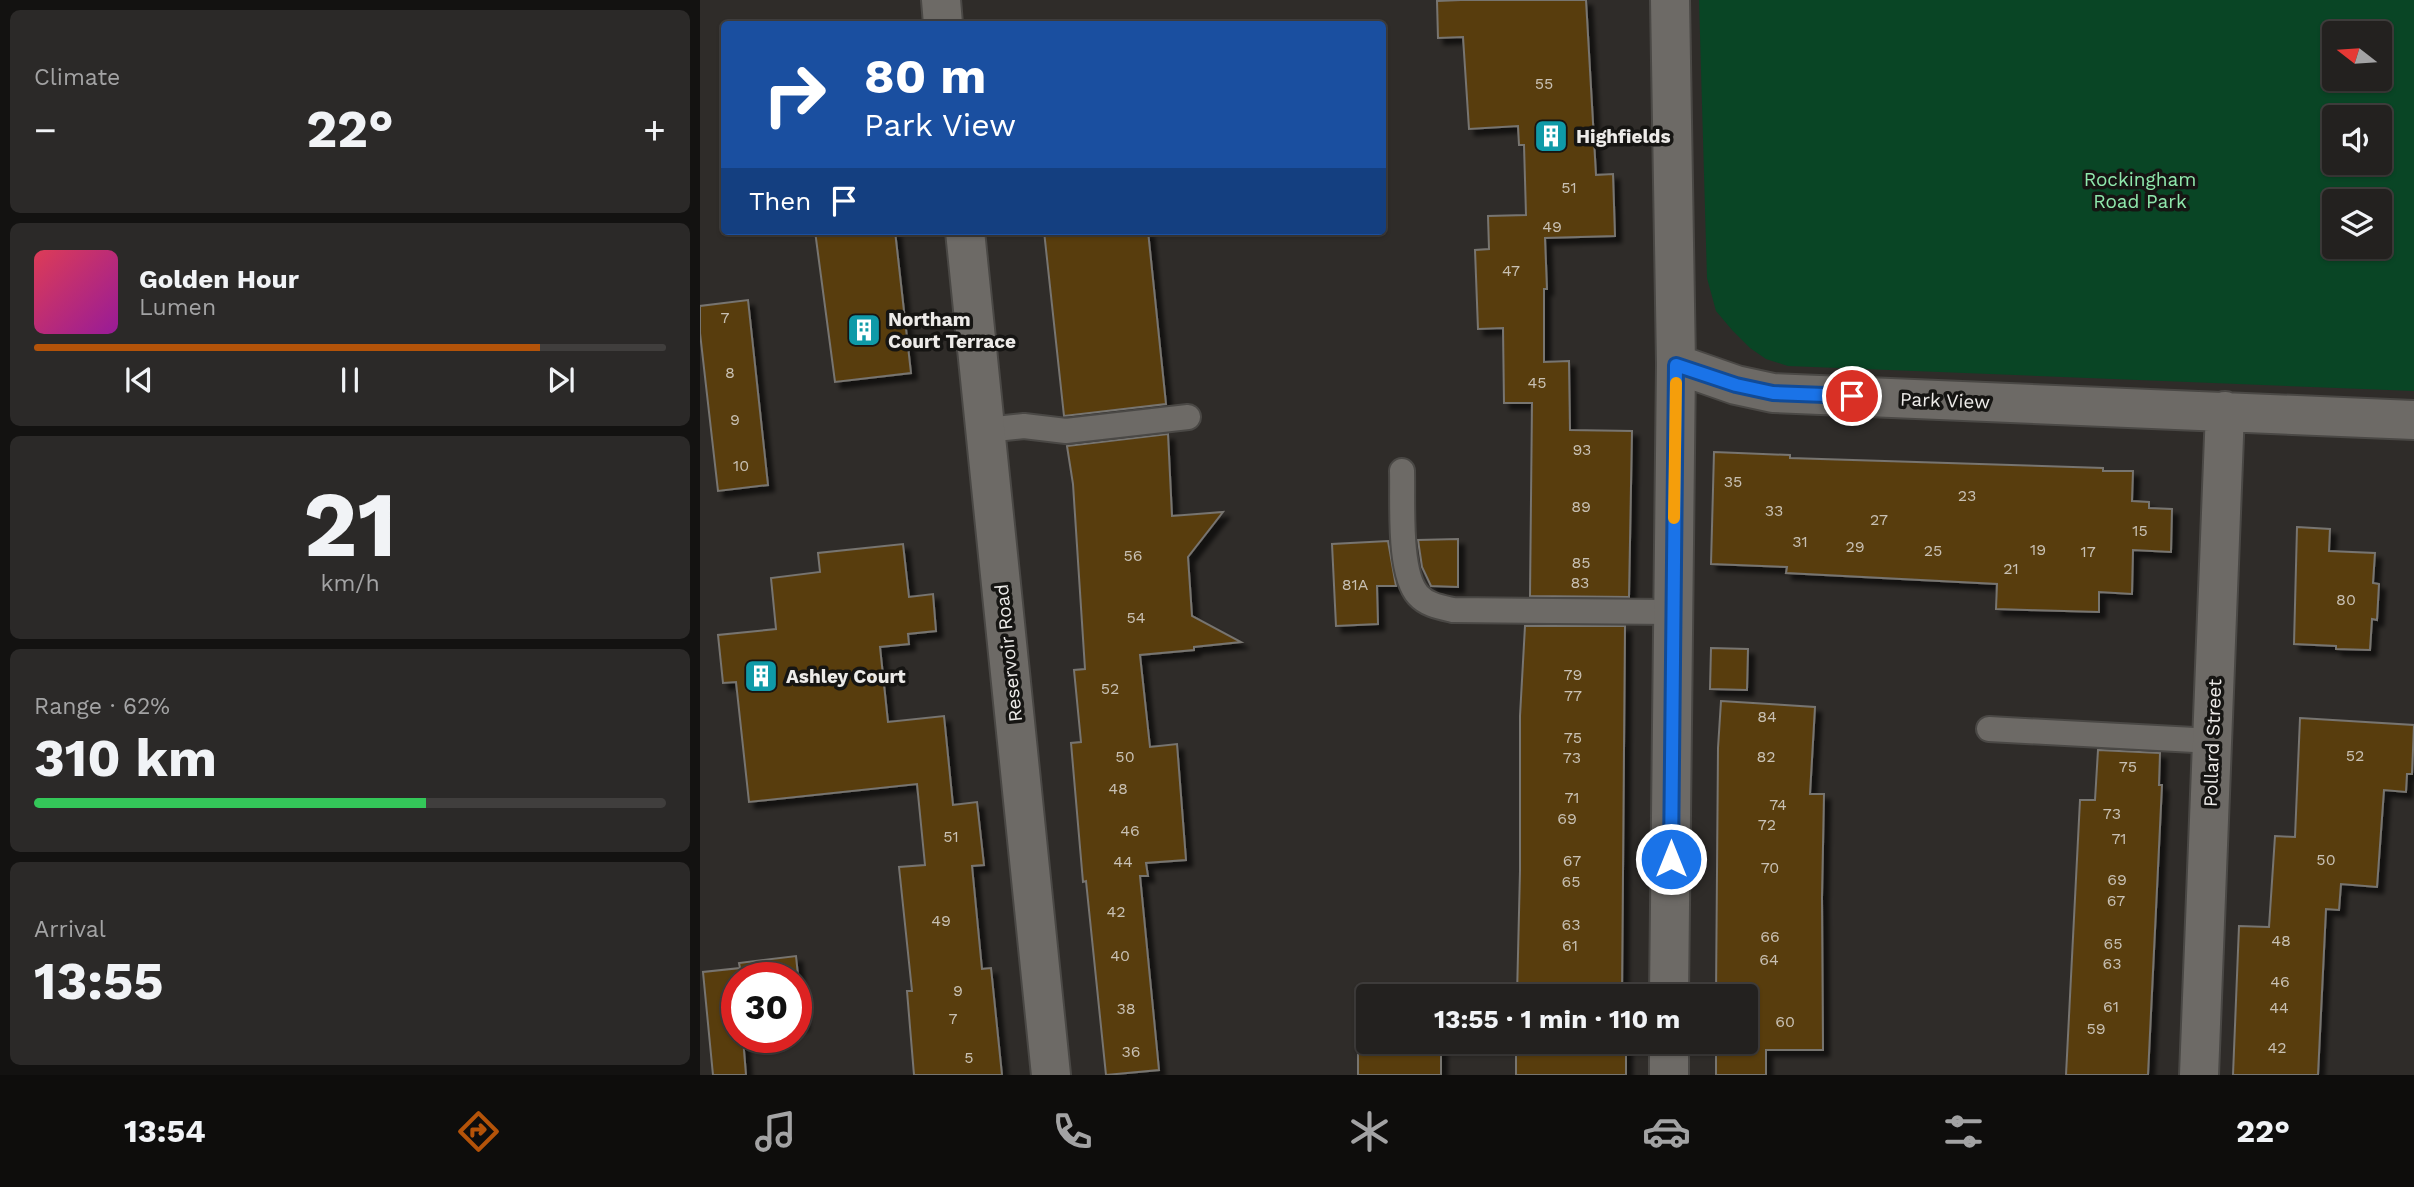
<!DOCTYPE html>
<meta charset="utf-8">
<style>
:root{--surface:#23211f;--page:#2b2928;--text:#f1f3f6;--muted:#a3a3a4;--line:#403e3d;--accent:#b45309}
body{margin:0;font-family:"Work Sans",sans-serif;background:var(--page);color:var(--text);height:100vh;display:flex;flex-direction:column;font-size:26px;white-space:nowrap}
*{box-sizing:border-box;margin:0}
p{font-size:23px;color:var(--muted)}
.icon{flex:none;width:38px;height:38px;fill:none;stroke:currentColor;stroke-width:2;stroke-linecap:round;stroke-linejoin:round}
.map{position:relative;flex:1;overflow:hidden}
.side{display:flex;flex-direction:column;gap:10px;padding:10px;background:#131211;width:700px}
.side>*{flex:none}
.hud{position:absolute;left:21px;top:21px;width:665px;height:214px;border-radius:7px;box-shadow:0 2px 5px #0004,0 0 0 2px var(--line);background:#1a4fa0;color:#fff;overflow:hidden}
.needle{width:46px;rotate:287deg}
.controls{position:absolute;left:1622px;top:21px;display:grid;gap:14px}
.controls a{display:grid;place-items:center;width:70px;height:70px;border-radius:7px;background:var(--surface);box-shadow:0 2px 5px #0004,0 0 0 2px var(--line);font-size:35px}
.speed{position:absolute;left:21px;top:962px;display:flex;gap:14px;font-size:35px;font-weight:700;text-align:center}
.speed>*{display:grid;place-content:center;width:91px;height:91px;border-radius:50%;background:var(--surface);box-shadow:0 2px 5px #0004,0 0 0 2px var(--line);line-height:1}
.speed .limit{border:10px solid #d22;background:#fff;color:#111}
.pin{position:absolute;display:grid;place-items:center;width:60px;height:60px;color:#fff;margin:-30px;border:4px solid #fff;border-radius:50%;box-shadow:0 2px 7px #0007}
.me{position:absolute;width:77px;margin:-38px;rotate:0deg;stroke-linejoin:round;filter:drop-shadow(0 0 5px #0008)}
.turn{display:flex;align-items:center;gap:24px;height:147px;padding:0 28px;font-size:32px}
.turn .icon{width:91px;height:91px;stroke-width:2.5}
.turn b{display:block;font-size:49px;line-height:60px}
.then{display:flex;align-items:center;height:66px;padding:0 28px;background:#0003;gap:14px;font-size:26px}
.big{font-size:52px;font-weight:700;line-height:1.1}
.side .card{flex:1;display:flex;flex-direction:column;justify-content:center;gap:10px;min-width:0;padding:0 24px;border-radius:10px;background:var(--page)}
.side .dial{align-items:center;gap:0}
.dial b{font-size:91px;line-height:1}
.song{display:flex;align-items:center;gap:21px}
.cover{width:84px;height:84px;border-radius:10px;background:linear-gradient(135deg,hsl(350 70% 55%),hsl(300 70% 35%))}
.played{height:7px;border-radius:4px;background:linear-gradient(90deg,var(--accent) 80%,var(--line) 80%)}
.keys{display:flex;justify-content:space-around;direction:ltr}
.heat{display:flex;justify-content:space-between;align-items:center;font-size:38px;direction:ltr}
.charge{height:10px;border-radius:5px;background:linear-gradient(90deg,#34c759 62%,var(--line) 0)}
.trip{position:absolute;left:656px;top:984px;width:402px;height:70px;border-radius:7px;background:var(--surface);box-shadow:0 2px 5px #0004,0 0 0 2px var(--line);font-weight:700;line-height:70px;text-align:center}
.dock{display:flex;height:112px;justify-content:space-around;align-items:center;background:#0e0d0c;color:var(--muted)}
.dock .icon{width:49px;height:49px}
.dock .active{color:var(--accent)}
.dock b{font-size:32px;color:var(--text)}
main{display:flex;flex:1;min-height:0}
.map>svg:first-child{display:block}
</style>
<main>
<section class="side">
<div class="card"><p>Climate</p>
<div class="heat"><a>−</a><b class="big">22°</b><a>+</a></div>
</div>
<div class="card">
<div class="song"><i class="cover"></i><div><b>Golden Hour</b><p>Lumen</p></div></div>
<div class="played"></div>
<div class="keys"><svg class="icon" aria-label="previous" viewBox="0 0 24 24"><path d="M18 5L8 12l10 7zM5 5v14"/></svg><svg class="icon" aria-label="pause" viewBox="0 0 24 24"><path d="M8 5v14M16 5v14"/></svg><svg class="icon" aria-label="next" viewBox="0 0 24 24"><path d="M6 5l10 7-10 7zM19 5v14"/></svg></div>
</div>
<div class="card dial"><b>21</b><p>km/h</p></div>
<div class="card"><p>Range · 62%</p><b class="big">310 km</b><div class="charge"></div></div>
<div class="card"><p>Arrival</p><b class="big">13:55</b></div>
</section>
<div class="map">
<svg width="1714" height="1075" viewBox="0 0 1714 1075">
<defs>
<filter id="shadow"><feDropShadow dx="6" dy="6" stdDeviation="2" flood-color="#0009"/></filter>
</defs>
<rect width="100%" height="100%" fill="#2f2c29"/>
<path fill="#094525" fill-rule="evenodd" d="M999,0H1714V391L1088,366L1066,359L1050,348L1032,330L1016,311L1007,278ZM1680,33V79H1634V33ZM1634,117H1680V163H1634ZM1634,201H1680V247H1634Z"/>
<path fill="#583d10" stroke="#777470" stroke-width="2" filter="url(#shadow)" d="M761,0H886L896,175L913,174L915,236L845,238L847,289H844V362L869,361L870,430L932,431L929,597L830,596L832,403H804L803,328L778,329L775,250L789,249L788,216L826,215L824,145H819L818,126L769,129L763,37L738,38L737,1Z
M115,231H195L211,373L135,382Z
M344,231H448L466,404L364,416Z
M48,300L68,485L18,491L0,333V306Z
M468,434L472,516L523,512L488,557L492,616L541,642L494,647V650L440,655L450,747L477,744L486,860L446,863L448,876H440L459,1070L406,1075L386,881L383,882L371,743L381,742L374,670L385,669L373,484L367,446Z
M1014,452L1090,455V458L1403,468V471H1433L1432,501L1449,502V508L1472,509L1471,552L1433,550L1432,594L1399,592V612L1296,609L1297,584L1086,573L1087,567L1011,564Z
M1597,527L1630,529L1629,551L1675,553L1673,583L1679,584L1677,620L1672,619L1670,650L1636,649V646L1594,644Z
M758,539V587L731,586L722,567L718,540Z
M688,541L696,586H677L678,624L636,626L632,544Z
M203,544L209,597L233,594L236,631L208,634L209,644L180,647L188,722L244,716L253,805L277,802L284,865L272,866L282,969L291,968L302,1075H214L207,991H212L199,867L225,865L217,784L49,802L36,682L23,683L18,635L76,629L71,578L120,572L118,553Z
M825,626H925L922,996H817L820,871V716Z
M1011,648L1048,649L1047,690L1010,689Z
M1021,701L1115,707L1110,794H1124L1122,898L1123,1050H1066V1075H1016V1041H1046V996H1016L1018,748Z
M1600,718L1714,725L1712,774H1707L1706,792L1684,790L1677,887L1641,884L1639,910L1626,909L1618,1075H1533L1539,926L1569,927L1575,836L1595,837Z
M1398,750L1460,753L1459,785H1462L1448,1075H1366L1380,800H1395Z
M96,956L103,1024L96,1025V978H37V1038H43L46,1075H13L3,972L40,968L39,963Z
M658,1041H741V1075H658Z
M816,1041H926V1075H816Z"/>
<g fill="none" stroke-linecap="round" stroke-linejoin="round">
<g stroke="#4a4845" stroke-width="28">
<path id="service" d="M286,430L324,426L366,431L488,417
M702,471C703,501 698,573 718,595C727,605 740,607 753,610L973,612
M1289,729L1513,741"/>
</g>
<g stroke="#4a4845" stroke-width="42">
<path id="minor" d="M241,0L243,24
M265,231L351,1075
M976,364L1036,385L1073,393L1714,420
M969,996L976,364L970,0
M969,1075V1041
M1499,1075L1525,411"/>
</g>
<use href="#service" stroke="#6d6a66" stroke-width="24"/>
<use href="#minor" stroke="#6d6a66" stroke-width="38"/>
</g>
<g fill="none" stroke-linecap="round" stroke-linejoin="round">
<g stroke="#114b97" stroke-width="18">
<path id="route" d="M971,859L976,365L1036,385L1073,393L1152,396"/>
</g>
<use href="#route" stroke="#1a73e8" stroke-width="12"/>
<path stroke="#f59e0b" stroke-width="12" d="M974,518L976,383"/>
</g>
<defs>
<g id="building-square" transform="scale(1.75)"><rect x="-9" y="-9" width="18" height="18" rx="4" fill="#0f9aa8" stroke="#161513"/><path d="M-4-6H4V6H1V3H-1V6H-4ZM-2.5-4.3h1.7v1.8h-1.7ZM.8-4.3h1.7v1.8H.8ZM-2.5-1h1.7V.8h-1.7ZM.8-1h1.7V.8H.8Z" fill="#fff"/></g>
</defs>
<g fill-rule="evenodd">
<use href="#building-square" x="851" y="136"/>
<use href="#building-square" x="164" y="330"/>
<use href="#building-square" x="61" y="676"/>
</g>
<g text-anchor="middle" stroke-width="7" stroke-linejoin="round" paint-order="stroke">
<g font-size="16" fill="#c8c0b3">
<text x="844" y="89">55</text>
<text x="869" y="193">51</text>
<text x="852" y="232">49</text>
<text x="811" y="276">47</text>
<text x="25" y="323">7</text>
<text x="30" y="378">8</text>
<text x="837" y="388">45</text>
<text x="35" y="425">9</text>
<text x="882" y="455">93</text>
<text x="41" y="471">10</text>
<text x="1033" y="487">35</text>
<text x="1267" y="501">23</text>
<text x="881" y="512">89</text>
<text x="1074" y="516">33</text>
<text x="1179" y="525">27</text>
<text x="1440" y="536">15</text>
<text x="1100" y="547">31</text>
<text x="1155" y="552">29</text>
<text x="1338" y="555">19</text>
<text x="1233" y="556">25</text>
<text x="1388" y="557">17</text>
<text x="433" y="561">56</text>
<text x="881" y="568">85</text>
<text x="1311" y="574">21</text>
<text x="880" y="588">83</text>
<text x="655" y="590">81A</text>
<text x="1646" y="605">80</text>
<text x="436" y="623">54</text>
<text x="873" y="680">79</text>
<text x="410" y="694">52</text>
<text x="873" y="701">77</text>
<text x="1067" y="722">84</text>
<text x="873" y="743">75</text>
<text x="1655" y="761">52</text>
<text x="425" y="762">50</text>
<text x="1066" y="762">82</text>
<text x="872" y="763">73</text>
<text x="1428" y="772">75</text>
<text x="418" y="794">48</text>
<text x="872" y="803">71</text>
<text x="1078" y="810">74</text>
<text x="1412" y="819">73</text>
<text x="867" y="824">69</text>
<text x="1067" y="830">72</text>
<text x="430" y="836">46</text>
<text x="251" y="842">51</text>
<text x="1419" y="844">71</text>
<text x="1626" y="865">50</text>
<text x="872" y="866">67</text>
<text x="423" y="867">44</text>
<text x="1070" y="873">70</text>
<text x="1417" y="885">69</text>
<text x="871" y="887">65</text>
<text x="1416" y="906">67</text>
<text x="416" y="917">42</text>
<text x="241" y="926">49</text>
<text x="871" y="930">63</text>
<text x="1070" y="942">66</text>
<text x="1581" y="946">48</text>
<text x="1413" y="949">65</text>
<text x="870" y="951">61</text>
<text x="420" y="961">40</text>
<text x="1069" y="965">64</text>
<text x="1412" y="969">63</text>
<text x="1580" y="987">46</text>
<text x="258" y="996">9</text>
<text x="1411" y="1012">61</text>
<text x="1579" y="1013">44</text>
<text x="426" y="1014">38</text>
<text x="253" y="1024">7</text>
<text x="1085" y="1027">60</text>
<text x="1396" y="1034">59</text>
<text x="1577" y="1053">42</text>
<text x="431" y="1057">36</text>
<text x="269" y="1063">5</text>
</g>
<g font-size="19" font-weight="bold" fill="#edebe9" stroke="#161513" text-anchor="start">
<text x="876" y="143">Highfields</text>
<text x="188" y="326">Northam<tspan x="188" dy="22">Court Terrace</tspan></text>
<text x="86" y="683">Ashley Court</text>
</g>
<g font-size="19" fill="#90e8ad" stroke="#161513">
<text x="1440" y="186">Rockingham<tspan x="1440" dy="22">Road Park</tspan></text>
</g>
<g font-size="19" fill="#edebe9" stroke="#161513">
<text transform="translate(1245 400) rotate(2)" y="7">Park View</text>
<text transform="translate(308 653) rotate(-96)" y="7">Reservoir Road</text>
<text transform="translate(1512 743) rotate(-88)" y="7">Pollard Street</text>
</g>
</g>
</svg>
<div class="controls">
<a><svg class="needle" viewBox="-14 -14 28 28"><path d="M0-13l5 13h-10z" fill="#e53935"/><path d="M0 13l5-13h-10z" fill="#a3a3a4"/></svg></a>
<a><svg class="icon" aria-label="sound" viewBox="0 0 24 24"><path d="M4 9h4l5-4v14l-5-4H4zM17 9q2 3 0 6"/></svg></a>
<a><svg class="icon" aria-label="layers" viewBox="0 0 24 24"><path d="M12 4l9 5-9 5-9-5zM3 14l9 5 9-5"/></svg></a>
</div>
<div class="speed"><div class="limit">30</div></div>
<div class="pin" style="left:1152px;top:396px;background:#d93025"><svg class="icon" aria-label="arrive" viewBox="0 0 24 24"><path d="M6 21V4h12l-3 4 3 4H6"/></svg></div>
<svg class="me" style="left:971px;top:859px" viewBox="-20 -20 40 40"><circle r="17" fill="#1a73e8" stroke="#fff" stroke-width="3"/><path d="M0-11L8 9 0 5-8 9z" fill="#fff"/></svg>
<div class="trip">13:55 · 1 min · 110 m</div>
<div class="hud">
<div class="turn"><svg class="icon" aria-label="right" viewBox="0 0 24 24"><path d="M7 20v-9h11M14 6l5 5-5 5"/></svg><div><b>80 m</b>Park View</div></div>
<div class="then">Then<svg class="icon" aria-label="arrive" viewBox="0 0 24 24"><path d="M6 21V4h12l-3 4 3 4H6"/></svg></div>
</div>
</div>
</main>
<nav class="dock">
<b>13:54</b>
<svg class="icon active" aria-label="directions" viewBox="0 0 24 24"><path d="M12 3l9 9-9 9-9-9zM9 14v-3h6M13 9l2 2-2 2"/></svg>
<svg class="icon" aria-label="music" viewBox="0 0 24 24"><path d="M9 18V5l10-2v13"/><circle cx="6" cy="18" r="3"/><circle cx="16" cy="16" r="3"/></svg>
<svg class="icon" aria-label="phone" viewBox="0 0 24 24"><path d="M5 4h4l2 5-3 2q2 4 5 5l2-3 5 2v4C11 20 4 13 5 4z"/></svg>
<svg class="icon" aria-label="climate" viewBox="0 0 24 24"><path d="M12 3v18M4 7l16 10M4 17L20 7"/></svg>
<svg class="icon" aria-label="car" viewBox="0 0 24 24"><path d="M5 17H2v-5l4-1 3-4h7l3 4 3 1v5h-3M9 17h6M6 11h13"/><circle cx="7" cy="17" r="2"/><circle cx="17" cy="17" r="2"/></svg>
<svg class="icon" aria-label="filters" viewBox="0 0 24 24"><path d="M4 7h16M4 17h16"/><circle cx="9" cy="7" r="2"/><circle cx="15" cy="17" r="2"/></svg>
<b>22°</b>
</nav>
